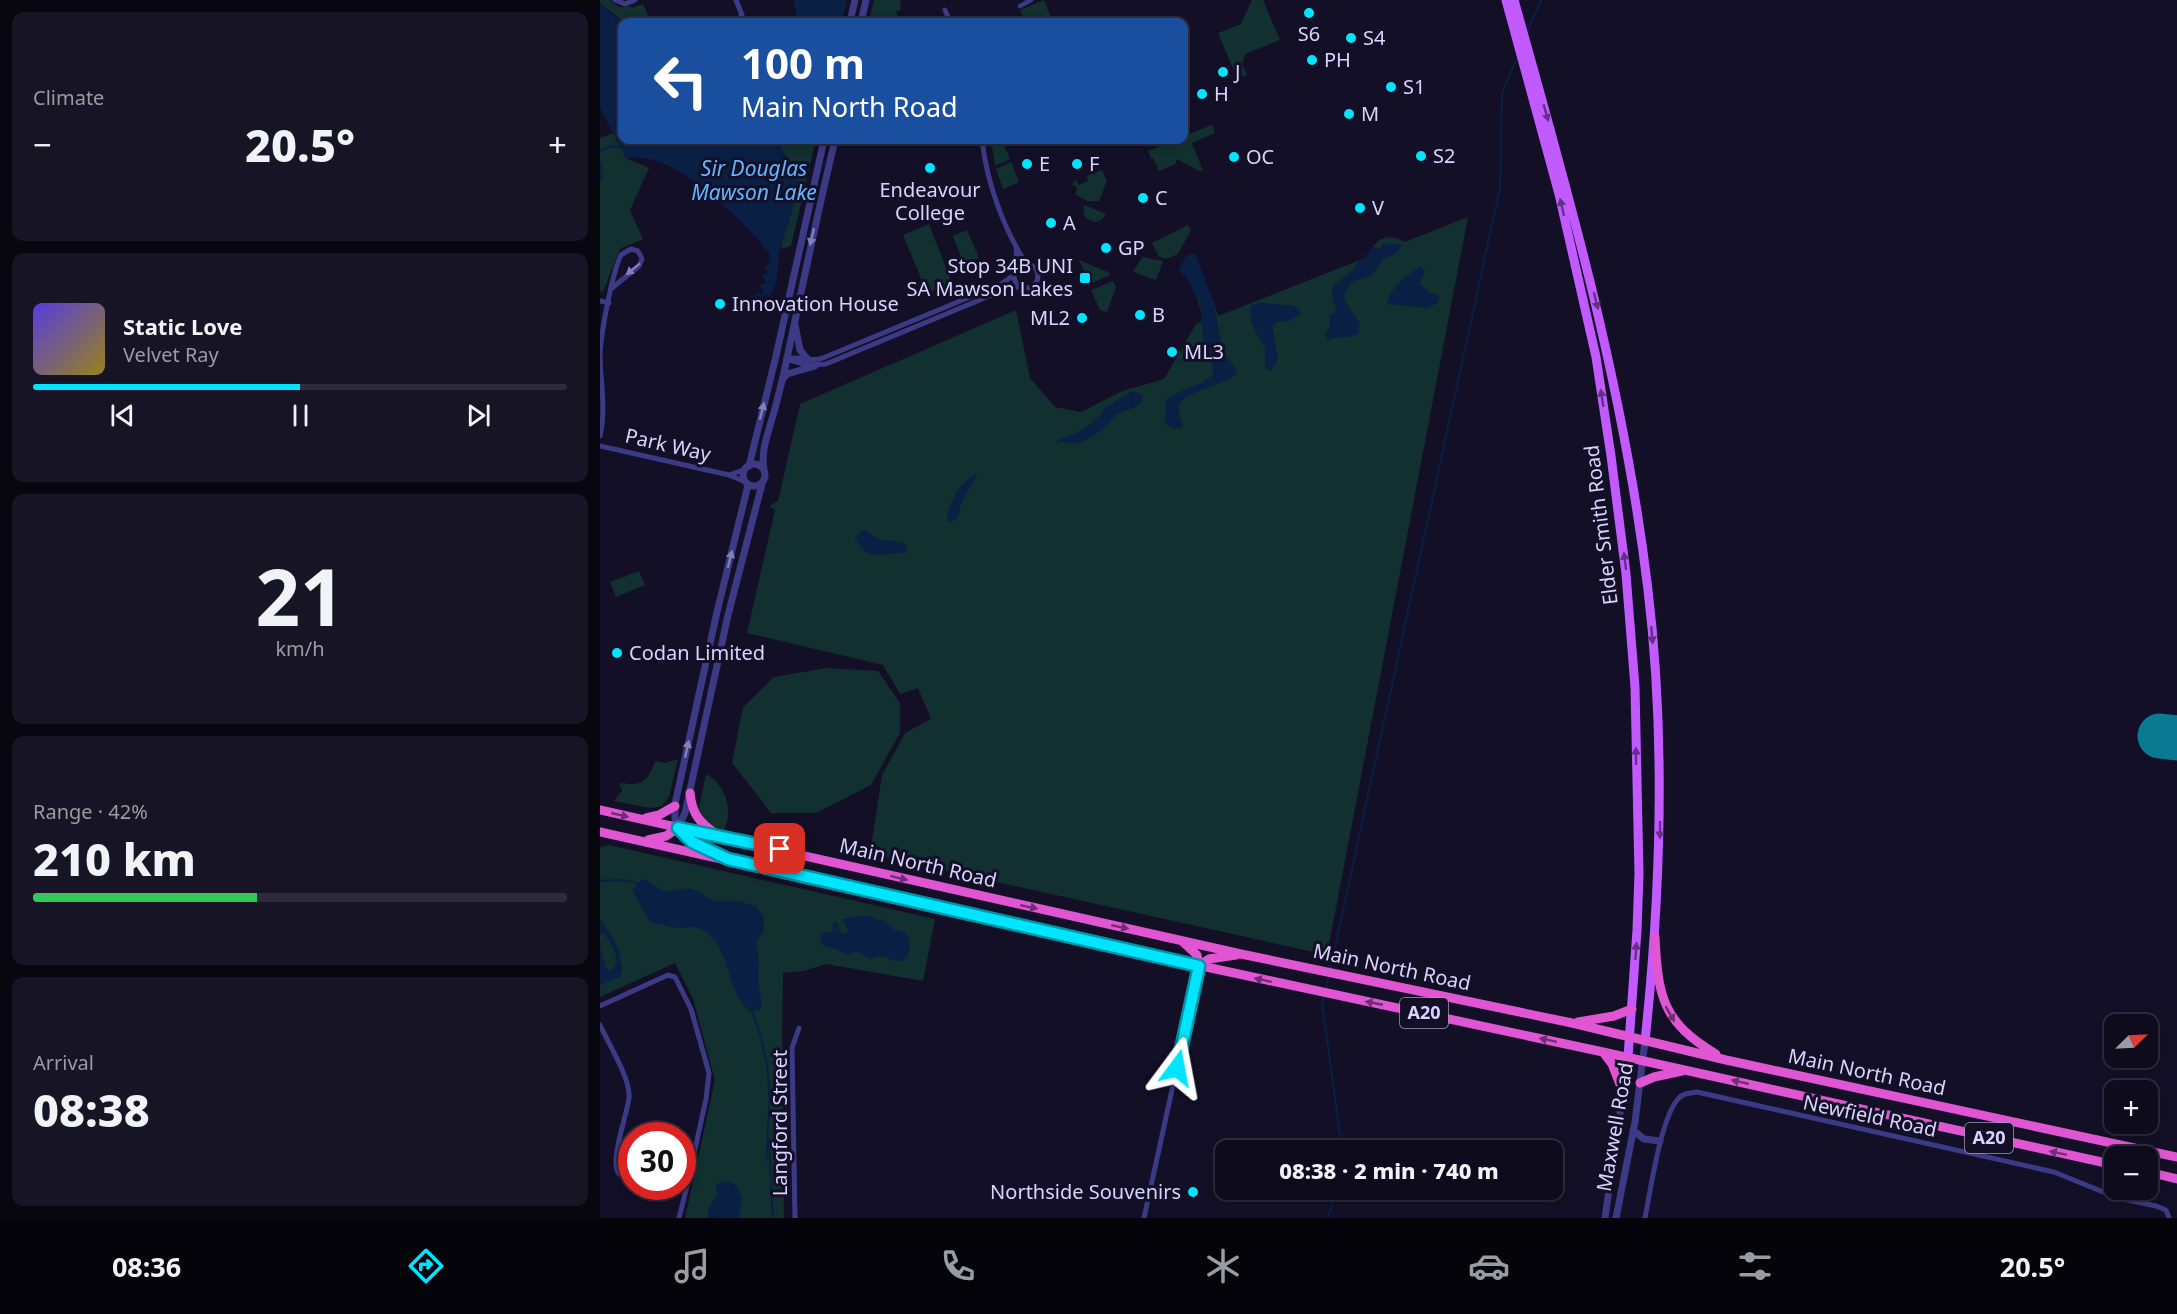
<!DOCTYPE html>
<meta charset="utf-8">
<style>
:root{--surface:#0e0b1c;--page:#171425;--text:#f1f3f6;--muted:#9b9ba3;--line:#2e2b3b;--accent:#00e5ff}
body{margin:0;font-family:"Noto Sans",sans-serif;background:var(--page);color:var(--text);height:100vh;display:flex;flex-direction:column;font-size:22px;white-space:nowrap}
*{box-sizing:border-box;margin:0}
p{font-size:20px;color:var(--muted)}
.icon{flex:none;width:33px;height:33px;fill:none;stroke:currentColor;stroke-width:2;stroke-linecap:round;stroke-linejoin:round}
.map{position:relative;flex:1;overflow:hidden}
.panel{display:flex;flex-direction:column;gap:12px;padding:12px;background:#08060f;width:600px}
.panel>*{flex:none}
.hud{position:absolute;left:18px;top:18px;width:570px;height:126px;border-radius:12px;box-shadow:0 3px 9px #0003,0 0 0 2px var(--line);background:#1a4fa0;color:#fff;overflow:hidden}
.needle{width:39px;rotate:66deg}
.tools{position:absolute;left:1504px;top:1014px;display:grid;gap:12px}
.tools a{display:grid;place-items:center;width:54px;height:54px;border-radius:12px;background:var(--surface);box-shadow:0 3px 9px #0003,0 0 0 2px var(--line);font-size:30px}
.speed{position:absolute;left:18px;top:1122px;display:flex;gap:12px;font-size:30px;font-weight:700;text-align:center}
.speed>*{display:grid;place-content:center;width:78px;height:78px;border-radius:50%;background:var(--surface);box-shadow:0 3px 9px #0003,0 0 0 2px var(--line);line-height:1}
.speed .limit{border:9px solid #d22;background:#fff;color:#111}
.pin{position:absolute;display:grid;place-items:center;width:51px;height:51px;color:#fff;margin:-26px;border-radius:12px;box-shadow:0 3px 9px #0006}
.me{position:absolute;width:66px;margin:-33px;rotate:13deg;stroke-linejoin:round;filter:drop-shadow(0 0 4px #0008)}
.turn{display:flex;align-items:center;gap:21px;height:126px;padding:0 24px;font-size:27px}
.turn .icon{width:78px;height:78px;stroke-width:2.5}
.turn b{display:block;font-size:42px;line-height:51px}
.big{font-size:45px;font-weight:800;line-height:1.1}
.panel .card{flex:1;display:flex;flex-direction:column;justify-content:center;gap:9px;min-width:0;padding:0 21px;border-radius:12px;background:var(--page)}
.panel .dial{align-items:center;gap:0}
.dial b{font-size:78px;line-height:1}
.song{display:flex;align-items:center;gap:18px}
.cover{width:72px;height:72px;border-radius:9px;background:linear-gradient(135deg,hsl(250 70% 55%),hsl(50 70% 35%))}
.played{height:6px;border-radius:3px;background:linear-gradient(90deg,var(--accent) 50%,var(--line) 50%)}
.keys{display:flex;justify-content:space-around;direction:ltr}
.heat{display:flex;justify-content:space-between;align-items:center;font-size:33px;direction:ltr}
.charge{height:9px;border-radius:4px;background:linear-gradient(90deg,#34c759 42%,var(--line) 0)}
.trip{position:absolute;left:615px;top:1140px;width:348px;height:60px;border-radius:12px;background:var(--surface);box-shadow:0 3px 9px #0003,0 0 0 2px var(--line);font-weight:800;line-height:60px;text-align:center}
.dock{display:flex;height:96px;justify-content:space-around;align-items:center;background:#06040b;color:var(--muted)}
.dock .icon{width:42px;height:42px}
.dock .active{color:var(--accent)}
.dock b{font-size:27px;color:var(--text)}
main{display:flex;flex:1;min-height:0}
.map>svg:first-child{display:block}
</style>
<main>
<section class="panel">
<div class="card"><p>Climate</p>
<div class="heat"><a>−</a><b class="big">20.5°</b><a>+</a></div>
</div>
<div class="card">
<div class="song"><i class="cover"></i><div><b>Static Love</b><p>Velvet Ray</p></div></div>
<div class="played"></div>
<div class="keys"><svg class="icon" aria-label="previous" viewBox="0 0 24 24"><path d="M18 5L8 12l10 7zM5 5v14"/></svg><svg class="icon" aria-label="pause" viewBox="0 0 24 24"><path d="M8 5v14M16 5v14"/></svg><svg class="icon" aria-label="next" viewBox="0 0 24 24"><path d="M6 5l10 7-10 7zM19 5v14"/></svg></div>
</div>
<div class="card dial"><b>21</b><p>km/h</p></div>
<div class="card"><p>Range · 42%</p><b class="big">210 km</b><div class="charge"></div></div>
<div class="card"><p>Arrival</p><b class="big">08:38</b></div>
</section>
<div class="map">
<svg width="1577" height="1218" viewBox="0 0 1577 1218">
<rect width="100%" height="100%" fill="#130f26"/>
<path fill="#12302f" d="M0,0H10L19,7L31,6L32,8L43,4L51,22H36L33,21L24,22L0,3Z
M274,0H300L301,9L296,12L300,22H269Z
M444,0L453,22H426L420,10Z
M652,0H663L680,40L645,54L642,64L647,75L637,78L618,33L641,24Z
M612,125L615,133L592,143L603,171H599L577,159L575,164L559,171L553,158L551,159L548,151L575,140H584V136Z
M13,133L26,158L49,168L30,210L43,239L20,249L3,292L0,291V138Z
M177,140H216L191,246L181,249L191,163L184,153Z
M391,140H402L410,159L395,166Z
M411,162L419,182L403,189L396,169Z
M502,170L507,181L499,201H487L475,194L477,190L476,186L472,185L474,181L476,180L479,185L488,181L487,176Z
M484,205L506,214C501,224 491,224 484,215Z
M868,217L727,955L270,854L282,775L305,733L331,719L318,688L300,694L283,665L147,633L175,510L169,506L178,501L200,404L416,310L430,378L455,407L481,412L522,391L564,379L596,324L601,322L602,315L594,289L600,303L603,321L616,316L613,300L618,316L800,244L793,245L791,244L787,248L783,247L779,250L773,246C783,235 792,235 805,242Z
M329,224L350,278L344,293L338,296L335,290L327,293L303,235Z
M588,225L591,230L578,254L566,259L559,257L552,243Z
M367,230L379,258L364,264L353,236Z
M542,257L563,261L556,280L533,272Z
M479,260L508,272L510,275L490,284Z
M513,281L516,287L507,312L500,310L491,290Z
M39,571L45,585L16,597L10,582Z
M226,668L278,671L300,703V733L271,785L216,813H171L132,763L143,707L174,677Z
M78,759L69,797L62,806L50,808L14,801L22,791L19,784L21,783C42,787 49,780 55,761L65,763Z
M106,774C125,784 134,810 124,830L110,826L96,810L99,807Z
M9,845L335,919L323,981L226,964L204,971L183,973L182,1041L184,1218H85L115,1080L93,999L75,963L0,997V847Z"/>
<path fill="#0a1f44" d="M194,0H247L242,22H197Z
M0,3C10,11 19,25 34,20L36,22H22V140H177C182,153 195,163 197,177C199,194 187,229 181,245C176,263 181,279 170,295H164V291L159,286L166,283L162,276L167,272L164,267L170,263L168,257L170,253C163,248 159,240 152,233C123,203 71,151 26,158L0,108Z
M787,242L793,245L800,243L801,247L794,255L783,259L773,275C757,281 751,277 744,297L746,303L760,324L758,334L749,337L732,338L728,341L725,333L730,327L729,315L736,312L732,295L733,286L755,268L759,260L765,257L773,246L779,250L784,243L787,246Z
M595,253L613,300L623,352L637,370L636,374L630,378C623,382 615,385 608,388C589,395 571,398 583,424L581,428C574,429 567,427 564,420L566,413L565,401C578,388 600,389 613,374L612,363L604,351L600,303L586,277L582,275L579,269L586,256Z
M821,266L825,271L820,284L830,293L839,295L838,303L827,308L788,304L787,302C795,282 804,278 821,266Z
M660,303L695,306L700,311L701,313L688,322L679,321L672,325L678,359L670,371L665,368V349L651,323L652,319L649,310L653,304Z
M532,391L543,395C541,411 528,407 518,414C514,416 511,421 508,424C496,436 477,449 461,441L457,445L458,440C474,432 481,434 496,419C500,415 502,413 504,408Z
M376,473L377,475C372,484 366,493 362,502C358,511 361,519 349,522L347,521C347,504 361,482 376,473Z
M266,530C280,545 293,537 308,545L305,553C292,552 276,558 264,551C260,548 258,542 255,538L262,531Z
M45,879L65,892L88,888L98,891L113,901H138L156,906L164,917V931L156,942L159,960L158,979L162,1007L159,1010L150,1011C122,988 134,941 96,927C92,926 87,928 82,928C72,928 61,924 50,922L33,892C34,885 38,882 45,879Z
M269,915L278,920L282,919L293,929L306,933C309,939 311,945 309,952C302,970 288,955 279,956C276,956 273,958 270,959L258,951L247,955C239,947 230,950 222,944L220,935L225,932H232L233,922H237L240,933L246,934L248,930L242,919Z
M0,919C12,935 27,957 20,977L0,985V946L6,969L11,971C23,963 12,942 3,933L0,935Z
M128,1181C144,1186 143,1204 138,1218H108V1210L117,1194L116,1184Z"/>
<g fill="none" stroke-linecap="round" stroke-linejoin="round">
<path stroke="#0a1f44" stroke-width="2" d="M927,33L941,0
M0,151L12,146L19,147
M0,163L2,174L0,181
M143,311L144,307L142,304L152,306V296L156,299L157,294L162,296L164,294
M0,881L24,880L37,883
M730,970L900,188L902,93L918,55
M725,991L729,976
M724,996L722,1002L742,1150
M152,1011C168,1054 172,1082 168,1128C167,1139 168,1150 166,1161
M169,1140L173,1218
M728,1218L736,1190"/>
<path stroke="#0a7a92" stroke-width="45" d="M1560,736L1577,738"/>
<path stroke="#3d3a85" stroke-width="4.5" d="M420,6L431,0"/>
<path stroke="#3d3a85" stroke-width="5" d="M15,0L25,4L35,0
M345,10L350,22
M136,22L142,15L136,0
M382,140C387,183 403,228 427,265
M416,250L418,268
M414 276a12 12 0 1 1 24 0a12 12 0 1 1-24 0Z
M0,301L9,303
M186,359L207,365L226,364L394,294L421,286
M186,359C199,355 210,363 223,358L401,284L414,275
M0,436C6,410 1,385 0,358C0,336 12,274 21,255L31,249L38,251L42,259L39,266L12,288
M0,446L129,475L146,482
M129,475L146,469
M0,1006L68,975L75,977L91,1009L109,1073L106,1099L86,1190
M0,1025C8,1043 31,1079 29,1098C27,1115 9,1162 19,1174L32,1178
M71,1186L86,1190L79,1218
M195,1218L192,1048L199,1028
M544,1218L599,966
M1045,1218C1050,1194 1062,1105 1083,1095C1087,1093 1093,1093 1097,1092L1454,1172L1518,1198L1556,1206L1566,1210L1569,1218"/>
<path stroke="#3d3a85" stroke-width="7" d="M250,22L255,0
M261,22L266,0
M195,325L200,350L208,360
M182,380L187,374L215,366
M143 475a11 11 0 1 1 22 0a11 11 0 1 1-22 0Z
M149,466L176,356L224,140
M164,471C161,452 166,440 171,422C176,407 179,392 183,377C200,298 216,219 235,140
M78,828L85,813L128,615L162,484
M78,828L75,819V804L117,612L148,485
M1033,1130L1044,1139L1060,1141
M1005,1218L1028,1057
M1016,1218L1035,1122L1045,1041"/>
<path stroke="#c25bff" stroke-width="9" d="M906,0L959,194L996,357L1011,456L1026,574L1035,687L1039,874L1037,930L1028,1057
M914,0C969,195 1024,388 1048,590C1066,740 1061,891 1045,1041"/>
<path stroke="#e055d1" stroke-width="9" d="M90,793C92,814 99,822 116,834
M0,810L641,954L972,1023L1126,1060L1577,1157
M46,818L59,815L75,806
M78,828L91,842L114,853
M0,832L527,950L1003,1052L1515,1165
M48,840L66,836L78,828
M1055,937C1058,996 1062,1022 1116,1054
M583,942L597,955L599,966
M599,966L609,959L636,955
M978,1022L1014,1016L1032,1009
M1003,1052L1012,1064L1024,1095
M1040,1083L1054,1077L1082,1071
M1548,1172L1577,1179"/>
</g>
<defs><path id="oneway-solid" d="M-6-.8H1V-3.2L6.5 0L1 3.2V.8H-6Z" transform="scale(1.5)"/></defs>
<g fill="#623188">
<use href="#oneway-solid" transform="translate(946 113) rotate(74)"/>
<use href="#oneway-solid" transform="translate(962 207) rotate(-103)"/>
<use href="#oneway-solid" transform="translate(996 301) rotate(76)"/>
<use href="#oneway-solid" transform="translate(1002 398) rotate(-99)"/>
<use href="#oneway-solid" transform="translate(1025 561) rotate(-97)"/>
<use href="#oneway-solid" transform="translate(1052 635) rotate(85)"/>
<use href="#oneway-solid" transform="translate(1036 756) rotate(-91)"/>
<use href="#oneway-solid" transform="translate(1060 830) rotate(90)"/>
<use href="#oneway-solid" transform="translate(1036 951) rotate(-86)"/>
</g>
<g fill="#837fbc">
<use href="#oneway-solid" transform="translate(212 237) rotate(103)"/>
<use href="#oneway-solid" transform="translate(33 269) rotate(141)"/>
<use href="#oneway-solid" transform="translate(162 411) rotate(-76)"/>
<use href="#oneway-solid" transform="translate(130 559) rotate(-76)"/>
<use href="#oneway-solid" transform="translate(87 749) rotate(-78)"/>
</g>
<g fill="#6f2e73">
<use href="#oneway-solid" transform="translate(20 815) rotate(13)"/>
<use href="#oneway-solid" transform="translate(299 878) rotate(14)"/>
<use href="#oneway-solid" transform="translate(429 907) rotate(12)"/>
<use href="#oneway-solid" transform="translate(520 927) rotate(12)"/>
<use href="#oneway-solid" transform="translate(663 980) rotate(-168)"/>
<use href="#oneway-solid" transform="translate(774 1003) rotate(-169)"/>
<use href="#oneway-solid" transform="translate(1070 1014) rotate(60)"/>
<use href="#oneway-solid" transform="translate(948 1040) rotate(-168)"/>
<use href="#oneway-solid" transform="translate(1140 1082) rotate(-167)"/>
<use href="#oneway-solid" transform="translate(1458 1153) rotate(-168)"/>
</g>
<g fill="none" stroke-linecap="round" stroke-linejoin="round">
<g stroke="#0095a6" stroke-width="15">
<path id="route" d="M180,849L78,828L92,842L128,859L599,966L577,1068"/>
</g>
<use href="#route" stroke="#00e5ff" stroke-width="10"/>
</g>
<g fill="#00e5ff" stroke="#130f26" stroke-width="2">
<circle cx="709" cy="13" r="6"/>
<circle cx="751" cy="38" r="6"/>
<circle cx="712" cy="60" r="6"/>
<circle cx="623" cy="72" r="6"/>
<circle cx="791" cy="87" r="6"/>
<circle cx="602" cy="94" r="6"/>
<circle cx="749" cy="114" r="6"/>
<circle cx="821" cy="156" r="6"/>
<circle cx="634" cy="157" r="6"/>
<circle cx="427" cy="164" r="6"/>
<circle cx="477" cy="164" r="6"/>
<circle cx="330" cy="168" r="6"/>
<circle cx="543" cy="198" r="6"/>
<circle cx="760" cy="208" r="6"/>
<circle cx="451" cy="223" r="6"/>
<circle cx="506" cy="248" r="6"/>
<rect x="479" y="272" width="12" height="12" rx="3"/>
<circle cx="120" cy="304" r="6"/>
<circle cx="540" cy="315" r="6"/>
<circle cx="482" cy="318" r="6"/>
<circle cx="572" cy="352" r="6"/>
<circle cx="17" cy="653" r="6"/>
<circle cx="593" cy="1192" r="6"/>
</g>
<g text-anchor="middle" stroke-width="6" stroke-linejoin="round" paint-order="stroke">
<g fill="#130f26" stroke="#9e99be" stroke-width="1.5">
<rect x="800" y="998" width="48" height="30" rx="4.5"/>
<rect x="1365" y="1123" width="48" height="30" rx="4.5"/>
</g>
<g font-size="18" font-weight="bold" fill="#d9d4ff">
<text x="824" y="1019">A20</text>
<text x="1389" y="1144">A20</text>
</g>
<g font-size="20" fill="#d9d4ff" stroke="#130f26" text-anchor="start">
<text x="709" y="41" text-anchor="middle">S6</text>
<text x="763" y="45">S4</text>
<text x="724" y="67">PH</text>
<text x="635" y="79">J</text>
<text x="803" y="94">S1</text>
<text x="614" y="101">H</text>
<text x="761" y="121">M</text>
<text x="833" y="163">S2</text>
<text x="646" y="164">OC</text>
<text x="439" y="171">E</text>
<text x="489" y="171">F</text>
<text x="330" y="197" text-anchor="middle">Endeavour<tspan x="330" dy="23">College</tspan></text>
<text x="555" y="205">C</text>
<text x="772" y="215">V</text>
<text x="463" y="230">A</text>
<text x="518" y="255">GP</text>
<text x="473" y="273" text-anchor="end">Stop 34B UNI<tspan x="473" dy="23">SA Mawson Lakes</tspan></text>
<text x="132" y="311">Innovation House</text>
<text x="552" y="322">B</text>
<text x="470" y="325" text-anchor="end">ML2</text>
<text x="584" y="359">ML3</text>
<text x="29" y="660">Codan Limited</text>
<text x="581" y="1199" text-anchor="end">Northside Souvenirs</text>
</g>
<g font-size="20" fill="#d9d4ff" stroke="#130f26">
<text transform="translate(68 445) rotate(13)" y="7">Park Way</text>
<text transform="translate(1001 525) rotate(-97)" y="7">Elder Smith Road</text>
<text transform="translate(318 863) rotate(13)" y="7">Main North Road</text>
<text transform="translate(792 967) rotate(12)" y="7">Main North Road</text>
<text transform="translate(1267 1072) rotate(12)" y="7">Main North Road</text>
<text transform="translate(1270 1116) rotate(12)" y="7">Newfield Road</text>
<text transform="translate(180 1123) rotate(-90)" y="7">Langford Street</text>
<text transform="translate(1015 1127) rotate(-80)" y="7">Maxwell Road</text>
</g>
<g font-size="21" font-style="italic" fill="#62b6ff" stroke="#130f26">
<text x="154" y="176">Sir Douglas<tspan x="154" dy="24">Mawson Lake</tspan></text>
</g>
</g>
</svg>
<div class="tools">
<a><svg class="needle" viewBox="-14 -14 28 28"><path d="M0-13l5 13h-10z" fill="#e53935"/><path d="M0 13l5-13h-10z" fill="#9b9ba3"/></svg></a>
<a>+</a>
<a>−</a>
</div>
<div class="speed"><div class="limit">30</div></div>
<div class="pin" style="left:180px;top:849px;background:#d93025"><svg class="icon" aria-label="arrive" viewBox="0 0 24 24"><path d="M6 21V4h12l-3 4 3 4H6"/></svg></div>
<svg class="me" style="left:577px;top:1068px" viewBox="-20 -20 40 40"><path d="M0-17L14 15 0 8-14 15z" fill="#00e5ff" stroke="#fff" stroke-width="4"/></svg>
<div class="trip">08:38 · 2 min · 740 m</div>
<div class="hud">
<div class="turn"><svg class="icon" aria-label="left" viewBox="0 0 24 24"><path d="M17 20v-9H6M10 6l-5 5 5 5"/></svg><div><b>100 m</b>Main North Road</div></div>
</div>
</div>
</main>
<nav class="dock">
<b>08:36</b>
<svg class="icon active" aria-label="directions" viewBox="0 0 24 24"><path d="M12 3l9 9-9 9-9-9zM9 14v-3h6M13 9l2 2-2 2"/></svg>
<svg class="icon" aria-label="music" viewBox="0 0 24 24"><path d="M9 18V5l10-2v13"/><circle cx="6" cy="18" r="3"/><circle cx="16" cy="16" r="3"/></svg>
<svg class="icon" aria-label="phone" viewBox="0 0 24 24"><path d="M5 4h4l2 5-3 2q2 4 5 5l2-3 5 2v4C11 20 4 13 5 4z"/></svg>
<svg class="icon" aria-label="climate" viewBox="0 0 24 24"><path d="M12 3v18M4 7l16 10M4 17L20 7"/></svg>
<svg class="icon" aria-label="car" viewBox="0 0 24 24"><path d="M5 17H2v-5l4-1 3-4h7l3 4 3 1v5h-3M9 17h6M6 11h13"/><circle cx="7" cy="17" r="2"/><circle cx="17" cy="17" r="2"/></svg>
<svg class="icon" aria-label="filters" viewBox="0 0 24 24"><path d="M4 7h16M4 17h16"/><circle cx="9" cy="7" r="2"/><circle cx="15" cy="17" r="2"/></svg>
<b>20.5°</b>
</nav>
